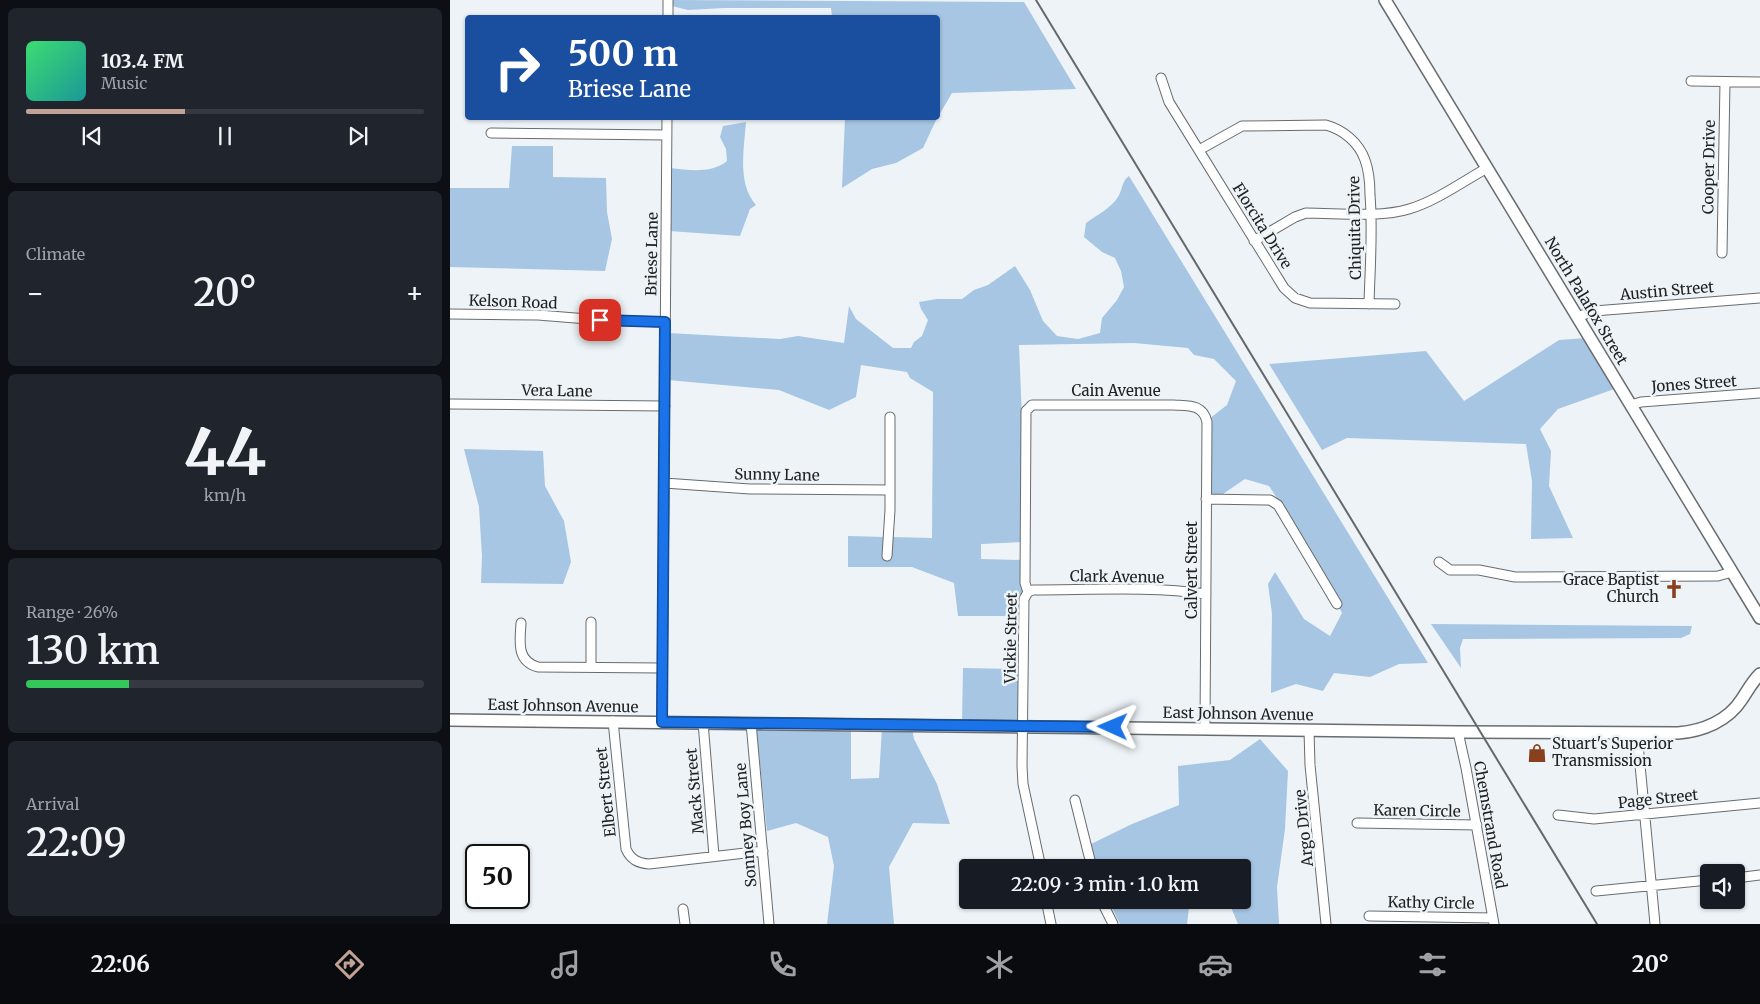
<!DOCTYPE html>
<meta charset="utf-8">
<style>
:root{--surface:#171b24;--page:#20242c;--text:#f1f3f6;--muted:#9ea1a6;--line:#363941;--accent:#c2a295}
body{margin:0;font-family:Merriweather,serif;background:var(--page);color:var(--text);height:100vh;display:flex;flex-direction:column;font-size:19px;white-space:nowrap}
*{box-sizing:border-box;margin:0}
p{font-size:16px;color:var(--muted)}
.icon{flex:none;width:28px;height:28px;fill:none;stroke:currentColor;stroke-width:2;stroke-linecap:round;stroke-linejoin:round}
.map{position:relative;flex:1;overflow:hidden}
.drawer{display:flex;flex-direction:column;gap:8px;padding:8px;background:#0d0f14;width:450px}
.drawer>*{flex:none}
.guide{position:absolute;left:15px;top:15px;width:475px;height:105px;border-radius:5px;box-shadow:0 1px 4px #0004;background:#1a4fa0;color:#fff;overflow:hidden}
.buttons{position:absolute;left:1250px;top:864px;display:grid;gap:10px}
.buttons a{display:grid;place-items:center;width:45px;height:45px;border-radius:5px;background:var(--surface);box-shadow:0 1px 4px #0004;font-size:25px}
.speed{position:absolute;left:15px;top:844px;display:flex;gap:10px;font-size:25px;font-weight:700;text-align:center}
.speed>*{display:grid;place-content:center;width:65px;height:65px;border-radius:50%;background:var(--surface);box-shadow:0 1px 4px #0004;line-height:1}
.speed .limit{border:2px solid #111;border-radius:8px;background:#fff;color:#111}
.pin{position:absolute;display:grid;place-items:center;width:42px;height:42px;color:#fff;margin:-21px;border-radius:10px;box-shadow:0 2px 8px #0006}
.me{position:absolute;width:55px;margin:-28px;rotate:271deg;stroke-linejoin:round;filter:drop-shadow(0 0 4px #0008)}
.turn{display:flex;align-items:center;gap:18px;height:105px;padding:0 20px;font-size:22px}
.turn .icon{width:65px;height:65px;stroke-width:2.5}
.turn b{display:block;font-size:35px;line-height:42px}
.big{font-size:38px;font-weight:600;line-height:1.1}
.drawer .tile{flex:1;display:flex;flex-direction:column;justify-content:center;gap:8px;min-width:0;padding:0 18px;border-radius:8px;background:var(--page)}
.drawer .dial{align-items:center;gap:0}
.dial b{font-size:65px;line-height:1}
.song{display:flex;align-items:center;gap:15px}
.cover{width:60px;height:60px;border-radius:8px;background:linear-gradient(135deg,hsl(140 70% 55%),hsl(180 70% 35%))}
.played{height:5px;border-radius:2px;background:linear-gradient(90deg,var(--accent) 40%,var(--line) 40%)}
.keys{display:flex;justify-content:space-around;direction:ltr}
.heat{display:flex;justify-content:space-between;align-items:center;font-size:28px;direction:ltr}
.charge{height:8px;border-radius:4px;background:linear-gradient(90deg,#34c759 26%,var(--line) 0)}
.trip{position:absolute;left:509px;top:859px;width:292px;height:50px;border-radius:5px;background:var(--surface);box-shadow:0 1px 4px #0004;font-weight:600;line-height:50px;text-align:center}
.tab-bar{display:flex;height:80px;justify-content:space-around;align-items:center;background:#090b0e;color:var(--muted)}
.tab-bar .icon{width:35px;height:35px}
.tab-bar .selected{color:var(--accent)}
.tab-bar b{font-size:22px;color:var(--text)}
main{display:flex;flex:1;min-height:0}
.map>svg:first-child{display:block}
</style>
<main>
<section class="drawer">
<div class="tile">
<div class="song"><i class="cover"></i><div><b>103.4 FM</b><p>Music</p></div></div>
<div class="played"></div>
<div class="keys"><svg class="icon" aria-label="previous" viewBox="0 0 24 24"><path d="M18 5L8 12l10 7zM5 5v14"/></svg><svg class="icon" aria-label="pause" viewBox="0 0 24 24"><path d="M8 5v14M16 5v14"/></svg><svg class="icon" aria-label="next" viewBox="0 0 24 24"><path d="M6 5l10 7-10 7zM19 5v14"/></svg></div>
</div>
<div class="tile"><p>Climate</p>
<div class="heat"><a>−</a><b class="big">20°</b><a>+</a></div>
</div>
<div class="tile dial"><b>44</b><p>km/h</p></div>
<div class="tile"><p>Range · 26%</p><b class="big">130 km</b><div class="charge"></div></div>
<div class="tile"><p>Arrival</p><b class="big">22:09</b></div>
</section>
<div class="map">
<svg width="1310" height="924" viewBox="0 0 1310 924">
<rect width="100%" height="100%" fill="#eef3f7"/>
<path fill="#a7c6e3" d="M221,0L574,2L626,89L502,93L488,117V18L382,17L381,8H274L238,10L222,6Z
M395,118H487L473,148L446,163L422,169L392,188Z
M296,122C294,150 287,183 306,205L300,209L290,236L219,231L220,168C239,170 261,174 277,161L276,149L270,137L273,126Z
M62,146H103V177L156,178L157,212L162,239L155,271L0,267V188H59Z
M679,176L978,663L949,664L920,677L884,673L873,691L846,684L821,693L822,614L818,584L825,572L854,619L880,636L892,613L889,607L891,605C867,565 845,525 819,486L795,479L770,496H759V419L777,405L786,381L764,359L744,355L738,348L684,343L569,345L573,442L572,542L531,544V559L572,560L574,592L571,616H508L504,583L462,567H398V536L435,537L434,559L440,560L441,537L482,538L483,392L460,378L457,372L411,365L406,397L379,410L329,390L218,380V333L330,339L348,336L394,343L399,306L406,319L443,348H461L464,342L472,336L478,320L471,309L469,302L487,299H512L524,290L538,285L565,266L580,290L593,321L607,336L628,339L650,333L652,318L667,300L674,287L671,271L665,258L652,252L634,237L636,223C647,215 661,208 668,197C673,189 671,182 679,176Z
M1136,338L1167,388L1108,409L1090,429L1101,451L1099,486L1123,538L1081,539L1082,481L1076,444L897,438L872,450L819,364L976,351L1014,401L1109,340Z
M14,449L93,451L95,486L114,521L121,562L113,584L31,583L32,556L29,507Z
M981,624L1242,626L1240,634L1231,638L1013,639L1010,648L1011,668Z
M513,668L571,669L570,722H512Z
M306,726L401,727V779L429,778L432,728H462L464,739L487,784L500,824L463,823L439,867L444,924H377L384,866L378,837L346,823L317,831Z
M810,739L838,771L835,829L827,887L829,924H788L778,900H792V868L647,867L641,844L682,824L729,805L728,766L780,760Z
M658,900H740L737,924H670Z"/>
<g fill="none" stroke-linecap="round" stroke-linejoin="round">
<g stroke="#686c6f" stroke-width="11">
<path id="minor" d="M218,18V0
M711,78L719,102L834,288L845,298L860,303L945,304
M1241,81L1310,82
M41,133L217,135
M749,150L792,126L876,125C894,130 909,143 915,160C919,171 920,183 920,195C923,231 920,267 919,304
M804,241L845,217L856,213C887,213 930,218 959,209C984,202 1014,181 1037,168
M1272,253L1275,82
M0,314L88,315L150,320L215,322
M1127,317L1144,311L1310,298
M0,404L215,406
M1181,405L1191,402L1310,393
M214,483L300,489L439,490
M756,499L815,500H820L828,505L887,604
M437,556L440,510V417
M989,562L1000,570H1029L1065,577L1268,576L1282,572
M578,592L583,590C639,590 701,586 756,594
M71,623C70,641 66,661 88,667L212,668
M141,667V622
M163,721L176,849C181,860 188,863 199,864L313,851
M212,722L217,118
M253,722L264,856
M301,723L319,924
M859,730L860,765L876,924
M1008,732L1016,768L1044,924
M1187,733L1205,924
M625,800L642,868
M1108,815L1144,819L1310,803
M907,823L1027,825
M591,868L573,784L572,766L574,599L578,592L575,583L576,411L582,405H724C739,406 753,404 757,422L755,728
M1286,878L1310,875
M1146,891L1259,880
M596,900L601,924
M651,900L663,924
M233,909L235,924
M919,916L1043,918"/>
</g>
<g stroke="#686c6f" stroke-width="14">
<path id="major" d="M935,0L1310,618
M0,720L1008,732L1228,733C1253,731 1278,721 1292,699C1298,690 1302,682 1310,674"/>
</g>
<use href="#minor" stroke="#fff" stroke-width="9"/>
<use href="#major" stroke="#fff" stroke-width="11"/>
<path stroke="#66696b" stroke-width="2" d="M586,0L1147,924"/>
</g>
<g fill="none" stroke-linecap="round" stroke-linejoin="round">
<g stroke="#114b97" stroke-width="12">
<path id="route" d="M150,320L215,322L212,722L663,727"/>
</g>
<use href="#route" stroke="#1a73e8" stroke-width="9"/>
</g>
<defs>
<g id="church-bare" transform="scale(1.5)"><path d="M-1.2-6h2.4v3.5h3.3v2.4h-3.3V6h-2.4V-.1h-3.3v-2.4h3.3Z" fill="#88401f" stroke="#eef3f7" stroke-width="2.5" paint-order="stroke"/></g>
<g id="shop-bare" transform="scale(1.5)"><path d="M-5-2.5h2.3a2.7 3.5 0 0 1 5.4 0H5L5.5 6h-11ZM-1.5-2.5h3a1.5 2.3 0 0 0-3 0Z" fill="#88401f" stroke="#eef3f7" stroke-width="2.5" paint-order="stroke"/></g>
</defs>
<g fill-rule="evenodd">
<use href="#church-bare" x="1224" y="589"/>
<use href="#shop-bare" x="1087" y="753"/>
</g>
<g text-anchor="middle" stroke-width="5" stroke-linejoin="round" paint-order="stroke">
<g font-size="15" fill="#202223" stroke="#eef3f7">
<text transform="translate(1259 167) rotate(-89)" y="5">Cooper Drive</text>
<text transform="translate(812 226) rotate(58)" y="5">Florcita Drive</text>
<text transform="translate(905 228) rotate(-91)" y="5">Chiquita Drive</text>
<text transform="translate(202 254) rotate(-89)" y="5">Briese Lane</text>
<text transform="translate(1217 291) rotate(-5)" y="5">Austin Street</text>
<text transform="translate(1136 301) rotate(59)" y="5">North Palafox Street</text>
<text transform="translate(63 302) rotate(2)" y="5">Kelson Road</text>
<text transform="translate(1244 384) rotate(-4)" y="5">Jones Street</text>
<text transform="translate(107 391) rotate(1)" y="5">Vera Lane</text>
<text x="666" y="396">Cain Avenue</text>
<text transform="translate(327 475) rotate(1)" y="5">Sunny Lane</text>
<text transform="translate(742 570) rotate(-90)" y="5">Calvert Street</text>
<text transform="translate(667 577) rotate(1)" y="5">Clark Avenue</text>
<text transform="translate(561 638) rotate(-89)" y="5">Vickie Street</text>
<text transform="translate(113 706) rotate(1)" y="5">East Johnson Avenue</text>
<text transform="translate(788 714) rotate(1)" y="5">East Johnson Avenue</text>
<text transform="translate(245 791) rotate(-95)" y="5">Mack Street</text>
<text transform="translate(156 792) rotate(-96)" y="5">Elbert Street</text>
<text transform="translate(1208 799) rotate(-6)" y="5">Page Street</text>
<text transform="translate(967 811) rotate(1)" y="5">Karen Circle</text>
<text transform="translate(296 825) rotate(-95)" y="5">Sonney Boy Lane</text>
<text transform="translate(1040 825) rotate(80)" y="5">Chemstrand Road</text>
<text transform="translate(854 828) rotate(-96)" y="5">Argo Drive</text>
<text transform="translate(981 903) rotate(1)" y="5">Kathy Circle</text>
</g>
<g font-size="15" fill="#202223" stroke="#eef3f7" text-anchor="end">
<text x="1209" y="585">Grace Baptist<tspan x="1209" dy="17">Church</tspan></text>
<text x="1102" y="749" text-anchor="start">Stuart's Superior<tspan x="1102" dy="17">Transmission</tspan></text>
</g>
</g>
</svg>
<div class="buttons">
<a><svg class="icon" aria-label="sound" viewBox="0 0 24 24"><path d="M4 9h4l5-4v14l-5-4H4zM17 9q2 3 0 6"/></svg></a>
</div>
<div class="speed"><div class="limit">50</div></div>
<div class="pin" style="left:150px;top:320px;background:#d93025"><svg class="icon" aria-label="arrive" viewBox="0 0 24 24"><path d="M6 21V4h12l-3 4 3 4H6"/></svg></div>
<svg class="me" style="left:663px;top:727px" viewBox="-20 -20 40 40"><path d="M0-17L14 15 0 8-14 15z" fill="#1a73e8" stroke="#fff" stroke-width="4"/></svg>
<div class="trip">22:09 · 3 min · 1.0 km</div>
<div class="guide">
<div class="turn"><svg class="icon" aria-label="right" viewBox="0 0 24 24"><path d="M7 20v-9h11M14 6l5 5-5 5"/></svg><div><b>500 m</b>Briese Lane</div></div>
</div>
</div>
</main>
<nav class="tab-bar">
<b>22:06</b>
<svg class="icon selected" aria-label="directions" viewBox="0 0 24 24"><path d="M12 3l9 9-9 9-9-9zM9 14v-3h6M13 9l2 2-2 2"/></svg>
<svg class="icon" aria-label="music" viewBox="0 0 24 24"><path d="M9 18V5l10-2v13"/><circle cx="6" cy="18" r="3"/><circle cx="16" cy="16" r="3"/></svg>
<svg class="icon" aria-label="phone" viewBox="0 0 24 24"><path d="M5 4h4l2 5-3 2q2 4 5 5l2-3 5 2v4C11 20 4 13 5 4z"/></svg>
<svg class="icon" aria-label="climate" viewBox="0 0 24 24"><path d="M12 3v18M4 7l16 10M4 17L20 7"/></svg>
<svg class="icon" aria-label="car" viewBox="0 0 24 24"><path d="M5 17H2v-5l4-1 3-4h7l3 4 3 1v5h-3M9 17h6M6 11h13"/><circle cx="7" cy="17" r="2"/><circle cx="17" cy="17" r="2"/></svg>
<svg class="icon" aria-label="filters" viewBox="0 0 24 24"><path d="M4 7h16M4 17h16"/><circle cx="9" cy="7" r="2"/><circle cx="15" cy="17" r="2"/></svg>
<b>20°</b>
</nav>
